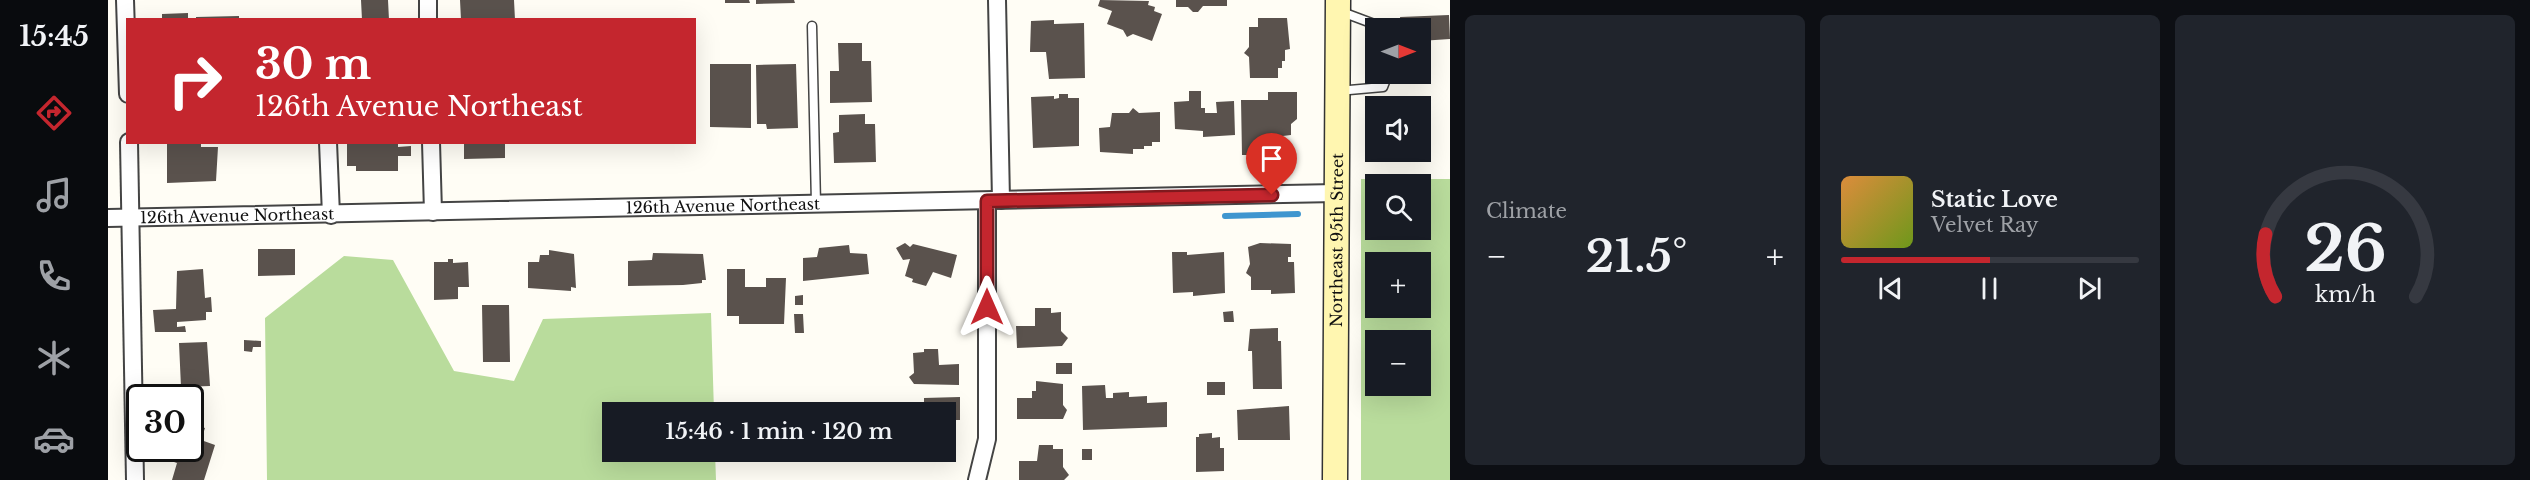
<!DOCTYPE html>
<meta charset="utf-8">
<style>
:root{--surface:#171b24;--page:#20242c;--text:#f1f3f6;--muted:#9ea1a6;--line:#363941;--accent:#c4262e}
body{margin:0;font-family:"Libre Baskerville",serif;background:var(--page);color:var(--text);height:100vh;display:flex;flex-direction:column;font-size:22px;white-space:nowrap}
*{box-sizing:border-box;margin:0}
p{font-size:20px;color:var(--muted)}
.icon{flex:none;width:33px;height:33px;fill:none;stroke:currentColor;stroke-width:2;stroke-linecap:round;stroke-linejoin:round}
.map{position:relative;flex:1;overflow:hidden}
.side{display:flex;flex-direction:column;gap:15px;padding:15px;background:#0d0f14;width:1080px}
.side>*{flex:none}
.banner{position:absolute;left:18px;top:18px;width:570px;height:126px;border-radius:0px;box-shadow:0 6px 24px #0002;background:#c4262e;color:#fff;overflow:hidden}
.needle{width:39px;rotate:90deg}
.tools{position:absolute;left:1257px;top:18px;display:grid;gap:12px}
.tools a{display:grid;place-items:center;width:66px;height:66px;border-radius:0px;background:var(--surface);box-shadow:0 6px 24px #0002;font-size:30px}
.speed{position:absolute;left:18px;top:384px;display:flex;gap:12px;font-size:30px;font-weight:700;text-align:center}
.speed>*{display:grid;place-content:center;width:78px;height:78px;border-radius:50%;background:var(--surface);box-shadow:0 6px 24px #0002;line-height:1}
.speed .limit{border:3px solid #111;border-radius:9px;background:#fff;color:#111}
.pin{position:absolute;display:grid;place-items:center;width:51px;height:51px;color:#fff;margin:-62px -26px;border-radius:50% 50% 50% 0;rotate:-45deg;box-shadow:0 0 6px #0007}
.pin .icon{rotate:45deg}
.me{position:absolute;width:66px;margin:-33px;rotate:0deg;stroke-linejoin:round;filter:drop-shadow(0 0 4px #0008)}
.turn{display:flex;align-items:center;gap:21px;height:126px;padding:0 30px;font-size:27px}
.turn .icon{width:78px;height:78px;stroke-width:2.5}
.turn b{display:block;font-size:42px;line-height:51px}
.big{font-size:45px;font-weight:600;line-height:1.1}
.side .tile{flex:1;display:flex;flex-direction:column;justify-content:center;gap:9px;min-width:0;padding:0 21px;border-radius:9px;background:var(--page)}
.side .dial{align-items:center;gap:0}
.dial svg{height:156px;overflow:visible;fill:none;stroke:var(--line);stroke-width:7;stroke-linecap:round;text-anchor:middle}
.dial text{fill:var(--text);stroke:none}
.song{display:flex;align-items:center;gap:18px}
.cover{width:72px;height:72px;border-radius:9px;background:linear-gradient(135deg,hsl(30 70% 55%),hsl(80 70% 35%))}
.played{height:6px;border-radius:3px;background:linear-gradient(90deg,var(--accent) 50%,var(--line) 50%)}
.keys{display:flex;justify-content:space-around;direction:ltr}
.heat{display:flex;justify-content:space-between;align-items:center;font-size:33px;direction:ltr}
.side .tiles{flex:1;display:grid;gap:15px;grid-template-columns:repeat(3,1fr)}
.trip{position:absolute;left:494px;top:402px;width:354px;height:60px;border-radius:0px;background:var(--surface);box-shadow:0 6px 24px #0002;font-weight:600;line-height:60px;text-align:center}
main{display:flex;flex:1;min-height:0}
.tabs{display:flex;flex-direction:column;width:108px;justify-content:space-around;align-items:center;background:#090b0e;color:var(--muted)}
.tabs .icon{width:42px;height:42px}
.tabs .current{color:var(--accent)}
.tabs b{font-size:27px;color:var(--text)}
.map>svg:first-child{display:block}
</style>
<main>
<nav class="tabs">
<b>15:45</b>
<svg class="icon current" aria-label="directions" viewBox="0 0 24 24"><path d="M12 3l9 9-9 9-9-9zM9 14v-3h6M13 9l2 2-2 2"/></svg>
<svg class="icon" aria-label="music" viewBox="0 0 24 24"><path d="M9 18V5l10-2v13"/><circle cx="6" cy="18" r="3"/><circle cx="16" cy="16" r="3"/></svg>
<svg class="icon" aria-label="phone" viewBox="0 0 24 24"><path d="M5 4h4l2 5-3 2q2 4 5 5l2-3 5 2v4C11 20 4 13 5 4z"/></svg>
<svg class="icon" aria-label="climate" viewBox="0 0 24 24"><path d="M12 3v18M4 7l16 10M4 17L20 7"/></svg>
<svg class="icon" aria-label="car" viewBox="0 0 24 24"><path d="M5 17H2v-5l4-1 3-4h7l3 4 3 1v5h-3M9 17h6M6 11h13"/><circle cx="7" cy="17" r="2"/><circle cx="17" cy="17" r="2"/></svg>
</nav>
<div class="map">
<svg width="1342" height="480" viewBox="0 0 1342 480">
<rect width="100%" height="100%" fill="#fffdf5"/>
<path fill="#b9dc9c" fill-rule="evenodd" d="M1253,179H1342V480H1253ZM1268,184H1312V230H1268ZM1268,262H1312V308H1268ZM1268,340H1312V386H1268Z
M236,256L285,260L346,371L406,381L435,319L603,313L606,412H504V452H607L608,480H159L157,318Z"/>
<g fill="none" stroke-linecap="round" stroke-linejoin="round">
<path stroke="#3f96cf" stroke-width="6" d="M1117,216L1190,214"/>
</g>
<path fill="#5a524d" d="M253,0H280L281,20H254Z
M352,0H406L407,20H353Z
M617,0H641L642,3H617Z
M648,0H686L687,3L648,4Z
M992,0L1041,1L1040,5L1047,7L1046,11L1054,14L1044,41L1025,34L1019,37L1015,30L999,24L1004,11L990,6Z
M1068,0H1119V6H1095L1090,12H1085L1080,7H1068Z
M80,13V20H54V14Z
M1341,15L1342,39L1312,41V28H1293L1292,17Z
M131,16V20H88V17Z
M1150,18H1179L1182,49L1177,50V61H1174V68H1170V78H1142L1141,57L1136,53L1141,47V27H1150Z
M946,20V24L976,23L977,78L941,79L938,52H922L923,21Z
M730,43H754V61H763L764,102L722,103V71H731Z
M602,64H643V128L602,127Z
M688,64L690,128L659,129L658,124H649L648,65Z
M1081,91H1093V108H1097V113H1109L1108,102L1126,101L1127,135L1095,137V131L1067,129L1066,102L1081,101Z
M1160,92H1189V119L1183,124V135L1157,138L1156,135V155H1134L1133,100H1160Z
M951,94H960V98H971V146L925,148L923,97L946,96V99L951,98Z
M1025,108L1031,113L1052,112V142H1044V146H1036V149H1025V154L992,152L991,128L1002,127L1004,113H1021Z
M757,114V124H767L768,162L726,163L725,133L731,132V115Z
M71,142H93V147H110L108,181L59,183V144Z
M290,142V147L303,146V156H290V171H248V166H239V144Z
M356,142H397V158L356,159Z
M797,243L802,247L805,244L849,255L843,278L825,272L818,286L804,282L805,279L797,276L802,259L795,260L788,248Z
M1152,243L1183,244V257H1180V262H1186L1187,293L1163,294V290H1143V277L1138,273L1142,264L1140,247Z
M741,245L742,253L759,254L761,274L695,281V258L709,257L711,248Z
M150,249H187V275L150,276Z
M441,250L466,254L468,288L463,287V291L420,288V262H431L432,255H441Z
M1064,252H1079V255L1116,252L1117,293L1085,296V292L1065,293Z
M545,253L595,254L598,280H594V283L575,285L520,286V261L544,260Z
M340,259H345V263L360,262L361,287H350V299L326,300V262H340Z
M95,269L97,298L103,297L104,312H98V320L69,322V327L77,326L78,332H47L45,310L68,309L69,271Z
M619,269H637V287H658V278H678L676,324H631V316H619Z
M695,295V305H687V296Z
M374,305H401L402,362H375Z
M927,308H943V313L953,312V331L960,338L954,346L909,348L908,326H927Z
M1125,311L1126,322H1116L1115,312Z
M686,314H695L696,333H687Z
M1170,328V341H1173L1174,389H1145L1144,351H1140L1142,329Z
M136,340L153,341V347H145L144,352L136,351Z
M99,342L102,386L73,387L71,343Z
M816,349H830L831,365L851,364V385L806,384L801,377L806,373L805,353L816,352Z
M948,363H964V374H948Z
M928,381L955,384V405L959,410L955,419H909V398H924V391H928Z
M1099,382H1117V395H1099Z
M997,385L998,398H1005V393L1021,392V397L1039,396V403L1059,402V427L975,430L974,386Z
M852,397V420H844L842,437H837V412H812V403L816,402V398Z
M1181,406L1182,440H1130L1129,410Z
M82,423L97,428L93,440L107,445L96,480H64L69,463L66,462L69,453L64,451L65,448H82Z
M1104,433V438L1112,437V448H1116V471L1088,472V437H1091V434Z
M931,445H945V449H955V467L961,475L956,480H911V461H929Z
M974,449H984V460H974Z"/>
<g fill="none" stroke-linecap="round" stroke-linejoin="round">
<g stroke="#444" stroke-width="11">
<path id="lane" d="M1234,12L1266,24L1269,28
M704,26L708,204
M1230,91L1275,87L1280,74"/>
</g>
<g stroke="#444" stroke-width="20">
<g id="street">
<path d="M17,0L20,94"/>
<path d="M320,0V20"/>
<path d="M889,0L893,200"/>
<path d="M21,142L27,480"/>
<path d="M220,142L223,215"/>
<path d="M323,142L325,212"/>
<path id="s1" d="M0,218L1229,193"/>
<path d="M869,480L879,439V201"/>
</g>
</g>
<g stroke="#333" stroke-width="27">
<g id="secondary">
<path id="s2" d="M1227,480L1230,0"/>
</g>
</g>
<use href="#lane" stroke="#fff" stroke-width="8"/>
<use href="#street" stroke="#fff" stroke-width="16"/>
<use href="#secondary" stroke="#fff6b0" stroke-width="24"/>
</g>
<g fill="none" stroke-linecap="round" stroke-linejoin="round">
<g stroke="#7f191e" stroke-width="15">
<path id="route" d="M879,307V201L1164,195"/>
</g>
<use href="#route" stroke="#c4262e" stroke-width="10"/>
</g>
<g text-anchor="middle" stroke-width="6" stroke-linejoin="round" paint-order="stroke">
<g font-size="16" fill="#111" stroke="#fff">
<text dy="6" stroke="none"><textPath href="#s1" startOffset="615">126th Avenue Northeast</textPath></text>
<text dy="6" stroke="none"><textPath href="#s1" startOffset="129">126th Avenue Northeast</textPath></text>
<text dy="6" stroke="none"><textPath href="#s2" startOffset="240">Northeast 95th Street</textPath></text>
</g>
</g>
</svg>
<div class="tools">
<a><svg class="needle" viewBox="-14 -14 28 28"><path d="M0-13l5 13h-10z" fill="#e53935"/><path d="M0 13l5-13h-10z" fill="#9ea1a6"/></svg></a>
<a><svg class="icon" aria-label="sound" viewBox="0 0 24 24"><path d="M4 9h4l5-4v14l-5-4H4zM17 9q2 3 0 6"/></svg></a>
<a><svg class="icon" aria-label="search" viewBox="0 0 24 24"><circle cx="10" cy="10" r="6"/><path d="M15 15l6 6"/></svg></a>
<a>+</a>
<a>−</a>
</div>
<div class="speed"><div class="limit">30</div></div>
<div class="pin" style="left:1164px;top:195px;background:#d93025"><svg class="icon" aria-label="arrive" viewBox="0 0 24 24"><path d="M6 21V4h12l-3 4 3 4H6"/></svg></div>
<svg class="me" style="left:879px;top:307px" viewBox="-20 -20 40 40"><path d="M0-17L14 15 0 8-14 15z" fill="#c4262e" stroke="#fff" stroke-width="4"/></svg>
<div class="trip">15:46 · 1 min · 120 m</div>
<div class="banner">
<div class="turn"><svg class="icon" aria-label="right" viewBox="0 0 24 24"><path d="M7 20v-9h11M14 6l5 5-5 5"/></svg><div><b>30 m</b>126th Avenue Northeast</div></div>
</div>
</div>
<section class="side">
<div class="tiles">
<div class="tile"><p>Climate</p>
<div class="heat"><a>−</a><b class="big">21.5°</b><a>+</a></div>
</div>
<div class="tile">
<div class="song"><i class="cover"></i><div><b>Static Love</b><p>Velvet Ray</p></div></div>
<div class="played"></div>
<div class="keys"><svg class="icon" aria-label="previous" viewBox="0 0 24 24"><path d="M18 5L8 12l10 7zM5 5v14"/></svg><svg class="icon" aria-label="pause" viewBox="0 0 24 24"><path d="M8 5v14M16 5v14"/></svg><svg class="icon" aria-label="next" viewBox="0 0 24 24"><path d="M6 5l10 7-10 7zM19 5v14"/></svg></div>
</div>
<div class="tile dial"><svg viewBox="0 0 100 80">
<path d="M14 69A42 42 0 1 1 86 69"/>
<path d="M14 69A42 42 0 0 1 9 37" stroke="#c4262e"/>
<text x="50" y="56" font-size="32" font-weight="700">26</text>
<text x="50" y="72" font-size="11">km/h</text>
</svg></div>
</div>
</section>
</main>
